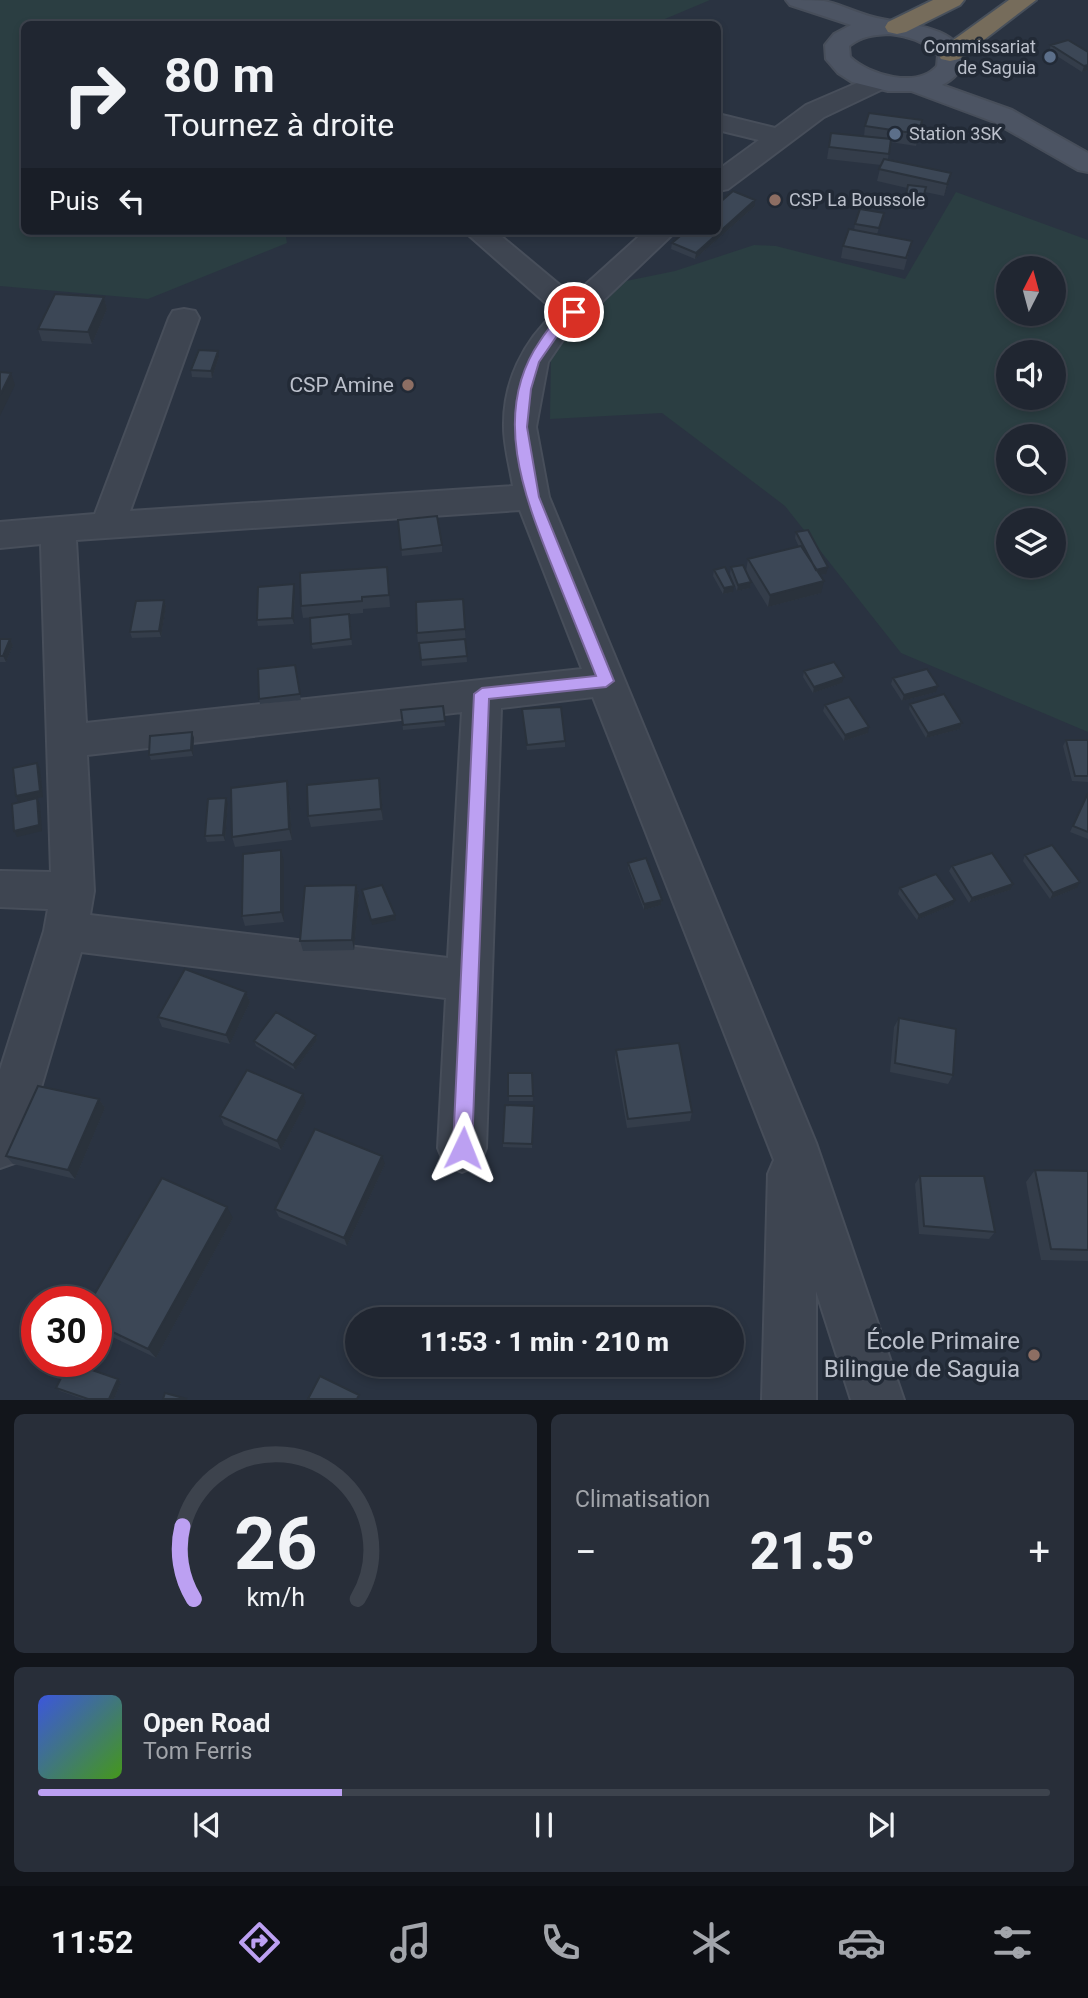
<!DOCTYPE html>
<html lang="fr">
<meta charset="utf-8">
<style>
:root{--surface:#202631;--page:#282e39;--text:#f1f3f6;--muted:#a2a5ab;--line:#3d434d;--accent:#bca0f2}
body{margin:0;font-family:Roboto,sans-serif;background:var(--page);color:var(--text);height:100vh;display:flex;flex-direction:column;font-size:26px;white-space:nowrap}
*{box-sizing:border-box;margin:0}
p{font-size:23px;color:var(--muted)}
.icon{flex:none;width:38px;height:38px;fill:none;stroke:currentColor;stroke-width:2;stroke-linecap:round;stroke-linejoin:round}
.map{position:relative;height:1400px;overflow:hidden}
.details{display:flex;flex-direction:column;gap:14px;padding:14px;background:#12151b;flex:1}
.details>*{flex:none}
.top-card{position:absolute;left:21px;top:21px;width:700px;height:214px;border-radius:10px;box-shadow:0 4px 10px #0003,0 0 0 2px var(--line);background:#202631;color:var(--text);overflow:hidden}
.needle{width:46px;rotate:6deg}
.tools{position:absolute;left:996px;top:256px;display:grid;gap:14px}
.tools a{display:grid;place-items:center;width:70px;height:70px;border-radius:50%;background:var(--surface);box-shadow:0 4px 10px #0003,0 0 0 2px var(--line);font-size:35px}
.speed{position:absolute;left:21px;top:1286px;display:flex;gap:14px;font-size:35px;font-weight:700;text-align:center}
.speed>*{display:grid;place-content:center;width:91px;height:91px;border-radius:50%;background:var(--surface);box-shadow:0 4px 10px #0003,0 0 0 2px var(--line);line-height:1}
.speed .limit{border:10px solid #d22;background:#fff;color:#111}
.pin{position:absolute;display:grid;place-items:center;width:60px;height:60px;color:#fff;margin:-30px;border:4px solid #fff;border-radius:50%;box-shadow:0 2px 7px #0007}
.me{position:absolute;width:77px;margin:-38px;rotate:2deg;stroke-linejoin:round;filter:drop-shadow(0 0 5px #0008)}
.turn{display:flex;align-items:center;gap:24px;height:147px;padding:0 28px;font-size:32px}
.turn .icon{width:91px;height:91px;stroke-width:2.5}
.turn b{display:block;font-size:49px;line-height:60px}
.then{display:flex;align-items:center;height:66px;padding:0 28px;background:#0003;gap:14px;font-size:26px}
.big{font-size:52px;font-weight:800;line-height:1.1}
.details .card{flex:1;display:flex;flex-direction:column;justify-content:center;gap:10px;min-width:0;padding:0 24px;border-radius:10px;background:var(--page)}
.details .dial{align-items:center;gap:0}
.dial svg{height:182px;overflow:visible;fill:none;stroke:var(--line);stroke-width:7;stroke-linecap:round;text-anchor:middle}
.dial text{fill:var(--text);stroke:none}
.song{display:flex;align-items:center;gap:21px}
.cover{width:84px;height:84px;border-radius:10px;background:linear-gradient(135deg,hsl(230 70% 55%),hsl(100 70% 35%))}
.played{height:7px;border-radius:4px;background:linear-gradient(90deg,var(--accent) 30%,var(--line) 30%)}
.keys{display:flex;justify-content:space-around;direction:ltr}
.heat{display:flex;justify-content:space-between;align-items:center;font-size:38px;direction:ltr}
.details .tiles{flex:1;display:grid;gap:14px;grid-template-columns:1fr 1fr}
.card:last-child{grid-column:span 2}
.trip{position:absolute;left:345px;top:1307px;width:399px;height:70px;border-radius:35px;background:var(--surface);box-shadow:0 4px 10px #0003,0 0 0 2px var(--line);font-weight:800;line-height:70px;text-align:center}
.tabs{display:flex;height:112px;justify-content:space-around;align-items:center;background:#0d0f14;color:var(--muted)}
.tabs .icon{width:49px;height:49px}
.tabs .active{color:var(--accent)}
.tabs b{font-size:32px;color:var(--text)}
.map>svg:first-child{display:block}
</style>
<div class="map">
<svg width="1088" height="1400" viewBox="0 0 1088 1400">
<rect width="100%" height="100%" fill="#2a3341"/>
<path fill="#2b3e42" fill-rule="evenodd" d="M0,0H710L653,24H24V231H285L287,243L148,299L0,286Z
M956,192L1088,240V732L901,653L785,506L662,413L550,419L551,354L626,281L675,271L754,245L776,246L905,279ZM1008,268H1054V313H1008ZM1008,352H1054V397H1008ZM1008,436H1054V481H1008ZM1008,520H1054V565H1008Z"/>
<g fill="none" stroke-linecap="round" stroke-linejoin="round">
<g stroke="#474e5a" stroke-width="4">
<path id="street" d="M878,74L887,77L891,82L887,87L824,117L728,189L718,191V170L759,140L718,130V114L775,128L806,105Z
M464,231H495L573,296L645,231H676L565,337L548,362L536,427L549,497L816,1143L904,1400H851L816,1291V1400H762L768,1174L774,1160L593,697L501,708L486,1148L479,1165L462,1172L445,1165L438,1148L446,998L81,952L24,1145L17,1162L0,1168V1070L44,931L48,909L0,907V871L51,872L41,544L0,548V522L95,514L169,318L173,311L184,309L195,311L199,318L130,511L513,486C510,467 504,446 504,427C503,383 523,341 556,312ZM520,510L582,669L86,723L76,540ZM462,712L448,958L90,915L94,891L87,755Z"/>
</g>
<g stroke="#474e5a" stroke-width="4">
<path id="secondary" d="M786,0C798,0 813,0 824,1C844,5 862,16 882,19C905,24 964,27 962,61C961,73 952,80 942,85L1012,110L1088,153V172L1078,170L994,122L911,91H888L852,82L838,73L826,59L825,45L834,34L851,25L790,5ZM889,34C908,36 924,41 938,55L937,66C917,89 869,75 850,57L849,46C862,36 873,35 889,34Z"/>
</g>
<g stroke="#48505b" stroke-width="4">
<path id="highway" d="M933,0H964L960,5L906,32L897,34L888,32L885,27L888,22Z
M1009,0H1036L959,59L950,61L941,59L938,54L941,49Z"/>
</g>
<use href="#street" fill="#3e4551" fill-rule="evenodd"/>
<use href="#secondary" fill="#4c5463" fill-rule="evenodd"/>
<use href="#highway" fill="#766c5b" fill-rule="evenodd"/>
</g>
<path fill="#343d4a" d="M1068,40L1088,70L1082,72L1049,51L1051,45Z
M922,120L916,146L890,142L888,159L951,173L948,185L944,196L925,192L922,204L904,201L907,188L877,181L881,165L827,159L831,133L864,136L865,126Z
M755,200V206L695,259L671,249L672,243Z
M882,219L877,234L854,230L855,224Z
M912,241L904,270L841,258L843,246Z
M104,297L107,309L92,344L42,341L38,329Z
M219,357L212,378L192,377L191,370Z
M398,520L442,545V552L402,556Z
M796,532L826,574L820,575L821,593L768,607L746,571L748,559L799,547L795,538Z
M387,567L390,607L363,609V613L303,618L301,606Z
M731,567L751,582L750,588L737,591L730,574Z
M714,570L733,592L723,594L713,576Z
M294,584L295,590L294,624L258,626L257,620Z
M463,599L467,662L422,666L420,644H418L417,633Z
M164,600L166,606L161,637L132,638L130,632Z
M349,614L352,645L313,649L311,644Z
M0,639H10L13,645L6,662H0Z
M295,665L301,700L260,704L259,699Z
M804,671L842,683L813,693L803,677Z
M893,678L936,692L902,701L891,684Z
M910,704L962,723L960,729L926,738L909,709Z
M825,705L868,733L844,741L823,711Z
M443,706L445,726L403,730L401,710Z
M522,709L565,741V747L527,750Z
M192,732L194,738L193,756L151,760L149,755Z
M1066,740H1088V782L1072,781L1063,746Z
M287,781L289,792L292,840L235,847L232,837Z
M381,789L383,820L311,827L308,816Z
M1088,793V839L1070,832Z
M228,804L225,841L207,842L205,836Z
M1025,855L1077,888L1050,899L1023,861Z
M284,861V922L245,926L242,916Z
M628,863L662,900L661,905L644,910L628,868Z
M952,866L1010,890L969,903L949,871Z
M356,885L359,895L354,950L303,951L300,941Z
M900,888L953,905L917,920L898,894Z
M246,992L250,1002L230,1044L162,1027L158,1017Z
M899,1018L953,1075L948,1084L890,1072L894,1027Z
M316,1035L317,1040L295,1070L256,1046L254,1041Z
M616,1050L692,1112L690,1121L627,1128L615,1059Z
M508,1073H532L533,1101H509Z
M99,1099L105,1108L75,1179L13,1164L6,1156Z
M306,1103L281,1150L224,1125L220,1116Z
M534,1106L532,1148L503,1147V1143Z
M385,1164L347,1246L279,1217L275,1209Z
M1035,1170L1088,1171V1261L1041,1260L1026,1182Z
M920,1176L995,1232L989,1239L919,1234L915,1184Z
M233,1218L156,1358L96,1329V1302Z
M118,1379L121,1382L114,1399H83L60,1391L56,1388Z"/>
<path fill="#2a323c" d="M1088,65V70L1082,72L1084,66Z
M951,173L948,185L944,196L947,184Z
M755,200V206L695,259L696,253Z
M104,297L107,309L92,344L88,332Z
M218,351L219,357L212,378L211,371Z
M11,373L15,385L0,416V395Z
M828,567L826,574L815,576L816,570Z
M824,581L821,593L768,607L770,595Z
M751,582L750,588L737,591L738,585Z
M294,584L295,590L294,624L292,618Z
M734,586L733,592L723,594L724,588Z
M164,600L166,606L161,637L159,631Z
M10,639L13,645L6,662L3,656Z
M844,677L842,683L813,693L814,687Z
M938,686L936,692L902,701L904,695Z
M962,723L960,729L926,738L928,733Z
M869,727L868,733L844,741L845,735Z
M192,732L194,738L193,756L191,750Z
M37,763L40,768L43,797L18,802L16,796Z
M379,778L381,789L383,820L381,809Z
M287,781L289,792L292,840L289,829Z
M37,798L40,804L42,831L17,837L14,831Z
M226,798L228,804L225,841L223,835Z
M281,850L284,861V922L281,912Z
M1080,882L1077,888L1050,899L1053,893Z
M1013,884L1010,890L969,903L972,898Z
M356,885L359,895L354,950L352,940Z
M662,900L661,905L644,910V904Z
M955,900L953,905L917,920L919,915Z
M395,915L396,920L372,925L371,920Z
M246,992L250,1002L230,1044L226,1035Z
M316,1035L317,1040L295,1070L293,1065Z
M303,1094L306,1103L281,1150L277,1141Z
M99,1099L105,1108L75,1179L68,1170Z
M382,1156L385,1164L347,1246L344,1238Z
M227,1207L233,1218L156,1358L148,1349Z
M118,1379L121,1382L114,1399H109Z"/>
<path fill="#3c4756" stroke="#2a323c" stroke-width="2" d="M1068,40L1088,52V65L1084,66L1051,45Z
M869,113L922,120L919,134L865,126Z
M831,133L891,139L889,154L829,147Z
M884,159L951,173L947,184L879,169Z
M908,185L926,187L923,198L906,195Z
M733,191L755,200L696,253L672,243L686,231H718V204Z
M860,209L884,213L879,228L855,224Z
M849,229L912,241L906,258L843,246Z
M55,294L104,297L88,332L38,329Z
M199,350L218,351L211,371L191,370Z
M0,372L11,373L0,395Z
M437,516L442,545L401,550L398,520Z
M808,530L828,567L816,570L796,532Z
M801,546L824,581L770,595L748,559Z
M743,565L751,582L738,585L731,567Z
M387,567L389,595L362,597V601L301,606L300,573Z
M725,567L734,586L724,588L714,570Z
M294,584L292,618L257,620L258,587Z
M463,599L465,629L417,633L416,602Z
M164,600L159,631L130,632L136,601Z
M349,614L351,639L311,644L310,618Z
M0,639H10L3,656H0Z
M465,639L467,656L421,660L419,643Z
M834,662L844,677L814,687L804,671Z
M295,665L300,694L259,699L258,669Z
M927,669L938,686L904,695L893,678Z
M944,694L962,723L928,733L910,704Z
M849,697L869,727L845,735L825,705Z
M443,706L445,721L403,725L401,710Z
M561,707L565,741L527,745L522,709Z
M192,732L191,750L149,755L150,736Z
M1066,740H1088V776H1075Z
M37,763L40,791L16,796L13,768Z
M379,778L381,809L308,816L307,785Z
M287,781L289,829L232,837L231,788Z
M1088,793V832L1073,826Z
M37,798L39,825L14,831L12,804Z
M226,798L223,835L205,836L208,799Z
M1052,845L1080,882L1053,893L1025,855Z
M281,850V912L242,916L243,854Z
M992,853L1013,884L972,898L952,866Z
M646,858L662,900L644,904L628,863Z
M936,874L955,900L919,915L900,888Z
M356,885L352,940L300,941L305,886Z
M382,885L395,915L371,920L362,890Z
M185,969L246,992L226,1035L158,1017Z
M276,1012L316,1035L293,1065L254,1041Z
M899,1018L956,1029L953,1075L895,1063Z
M679,1043L692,1112L628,1119L616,1050Z
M247,1070L303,1094L277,1141L220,1116Z
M508,1073H532L533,1096H508Z
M38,1086L99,1099L68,1170L6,1156Z
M505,1105L534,1106L532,1144L503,1143Z
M315,1129L382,1156L344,1238L275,1209Z
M1035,1170L1088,1171V1250L1051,1249Z
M920,1176H984L995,1232L924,1226Z
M162,1178L227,1207L148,1349L96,1324V1302H90Z
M69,1362L118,1379L109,1399H88L56,1388Z
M320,1376L359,1395L357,1399H308Z
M165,1393L187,1399H163Z"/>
<path fill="#bca0f2" stroke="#7a689d" stroke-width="2" d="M574,308L580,312L559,333L539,362L531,389L527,427L539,497L614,681L606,687L489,699L472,1148L470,1155L463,1158L456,1155L453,1148L474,694L482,688L596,676C582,641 568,606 554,571C525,498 490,413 540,341C548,329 559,313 574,308Z"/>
<g fill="#5c6f8a" stroke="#222a36" stroke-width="2.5">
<circle cx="1050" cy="57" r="7"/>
<circle cx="895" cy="134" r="7"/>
</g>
<g fill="#8d6e63" stroke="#222a36" stroke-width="2.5">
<circle cx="775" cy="200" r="7"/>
<circle cx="408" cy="385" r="7"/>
<circle cx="1034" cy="1355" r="7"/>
</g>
<g text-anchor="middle" stroke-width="7" stroke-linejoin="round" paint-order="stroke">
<g font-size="18" fill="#bbc0cb" stroke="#222a36" text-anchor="start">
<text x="1036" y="53" text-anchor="end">Commissariat<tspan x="1036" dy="21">de Saguia</tspan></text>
<text x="909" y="140">Station 3SK</text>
<text x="789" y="206">CSP La Boussole</text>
</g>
<g font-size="21" fill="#bbc0cb" stroke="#222a36" text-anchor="end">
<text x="394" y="392">CSP Amine</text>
</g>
<g font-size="24" fill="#bbc0cb" stroke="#222a36" text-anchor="end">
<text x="1020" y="1349">École Primaire<tspan x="1020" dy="28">Bilingue de Saguia</tspan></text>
</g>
</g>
</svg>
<div class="tools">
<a><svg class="needle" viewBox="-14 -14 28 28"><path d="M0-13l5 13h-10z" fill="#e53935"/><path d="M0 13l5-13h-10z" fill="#a2a5ab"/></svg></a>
<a><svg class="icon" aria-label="sound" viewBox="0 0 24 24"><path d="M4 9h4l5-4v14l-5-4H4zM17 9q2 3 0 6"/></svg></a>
<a><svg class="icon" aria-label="search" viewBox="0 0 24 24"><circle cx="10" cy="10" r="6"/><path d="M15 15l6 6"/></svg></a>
<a><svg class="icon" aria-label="layers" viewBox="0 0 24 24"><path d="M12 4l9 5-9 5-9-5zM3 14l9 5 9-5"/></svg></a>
</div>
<div class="speed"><div class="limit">30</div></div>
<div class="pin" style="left:574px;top:312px;background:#d93025"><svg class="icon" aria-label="arrive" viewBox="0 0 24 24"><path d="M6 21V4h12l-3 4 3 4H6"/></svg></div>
<svg class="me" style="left:463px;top:1148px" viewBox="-20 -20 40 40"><path d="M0-17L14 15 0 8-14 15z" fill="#bca0f2" stroke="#fff" stroke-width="4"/></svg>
<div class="trip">11:53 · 1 min · 210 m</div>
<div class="top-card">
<div class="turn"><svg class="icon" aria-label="right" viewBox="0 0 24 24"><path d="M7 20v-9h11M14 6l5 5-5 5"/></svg><div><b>80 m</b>Tournez à droite</div></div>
<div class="then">Puis<svg class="icon" aria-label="left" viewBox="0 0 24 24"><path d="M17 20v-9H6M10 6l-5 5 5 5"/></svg></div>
</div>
</div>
<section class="details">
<div class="tiles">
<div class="card dial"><svg viewBox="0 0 100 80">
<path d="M14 69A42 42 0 1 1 86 69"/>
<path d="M14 69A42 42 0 0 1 9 37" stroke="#bca0f2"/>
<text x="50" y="56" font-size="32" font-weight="700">26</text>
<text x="50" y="72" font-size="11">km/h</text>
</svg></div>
<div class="card"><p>Climatisation</p>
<div class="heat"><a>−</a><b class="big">21.5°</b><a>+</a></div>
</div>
<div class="card">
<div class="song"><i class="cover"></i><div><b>Open Road</b><p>Tom Ferris</p></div></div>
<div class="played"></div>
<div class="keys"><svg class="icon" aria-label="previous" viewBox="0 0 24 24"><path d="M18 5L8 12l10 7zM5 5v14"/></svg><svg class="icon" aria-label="pause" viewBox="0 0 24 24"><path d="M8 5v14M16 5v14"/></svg><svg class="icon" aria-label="next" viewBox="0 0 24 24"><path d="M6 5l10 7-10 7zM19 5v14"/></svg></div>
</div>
</div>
</section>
<nav class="tabs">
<b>11:52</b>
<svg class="icon active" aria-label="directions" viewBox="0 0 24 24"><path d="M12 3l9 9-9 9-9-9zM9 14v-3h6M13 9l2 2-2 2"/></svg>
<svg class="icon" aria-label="music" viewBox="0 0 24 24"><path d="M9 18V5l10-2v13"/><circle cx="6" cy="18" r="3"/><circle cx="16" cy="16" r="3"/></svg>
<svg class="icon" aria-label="phone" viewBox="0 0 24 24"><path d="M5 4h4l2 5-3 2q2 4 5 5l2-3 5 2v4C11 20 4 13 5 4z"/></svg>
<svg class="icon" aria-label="climate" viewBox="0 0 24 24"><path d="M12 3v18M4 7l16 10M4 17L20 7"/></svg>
<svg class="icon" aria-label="car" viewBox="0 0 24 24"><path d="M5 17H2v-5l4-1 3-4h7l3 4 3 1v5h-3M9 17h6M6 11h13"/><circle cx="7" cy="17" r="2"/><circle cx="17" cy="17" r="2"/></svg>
<svg class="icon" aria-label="filters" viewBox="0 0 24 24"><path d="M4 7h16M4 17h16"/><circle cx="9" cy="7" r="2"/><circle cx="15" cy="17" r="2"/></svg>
</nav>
